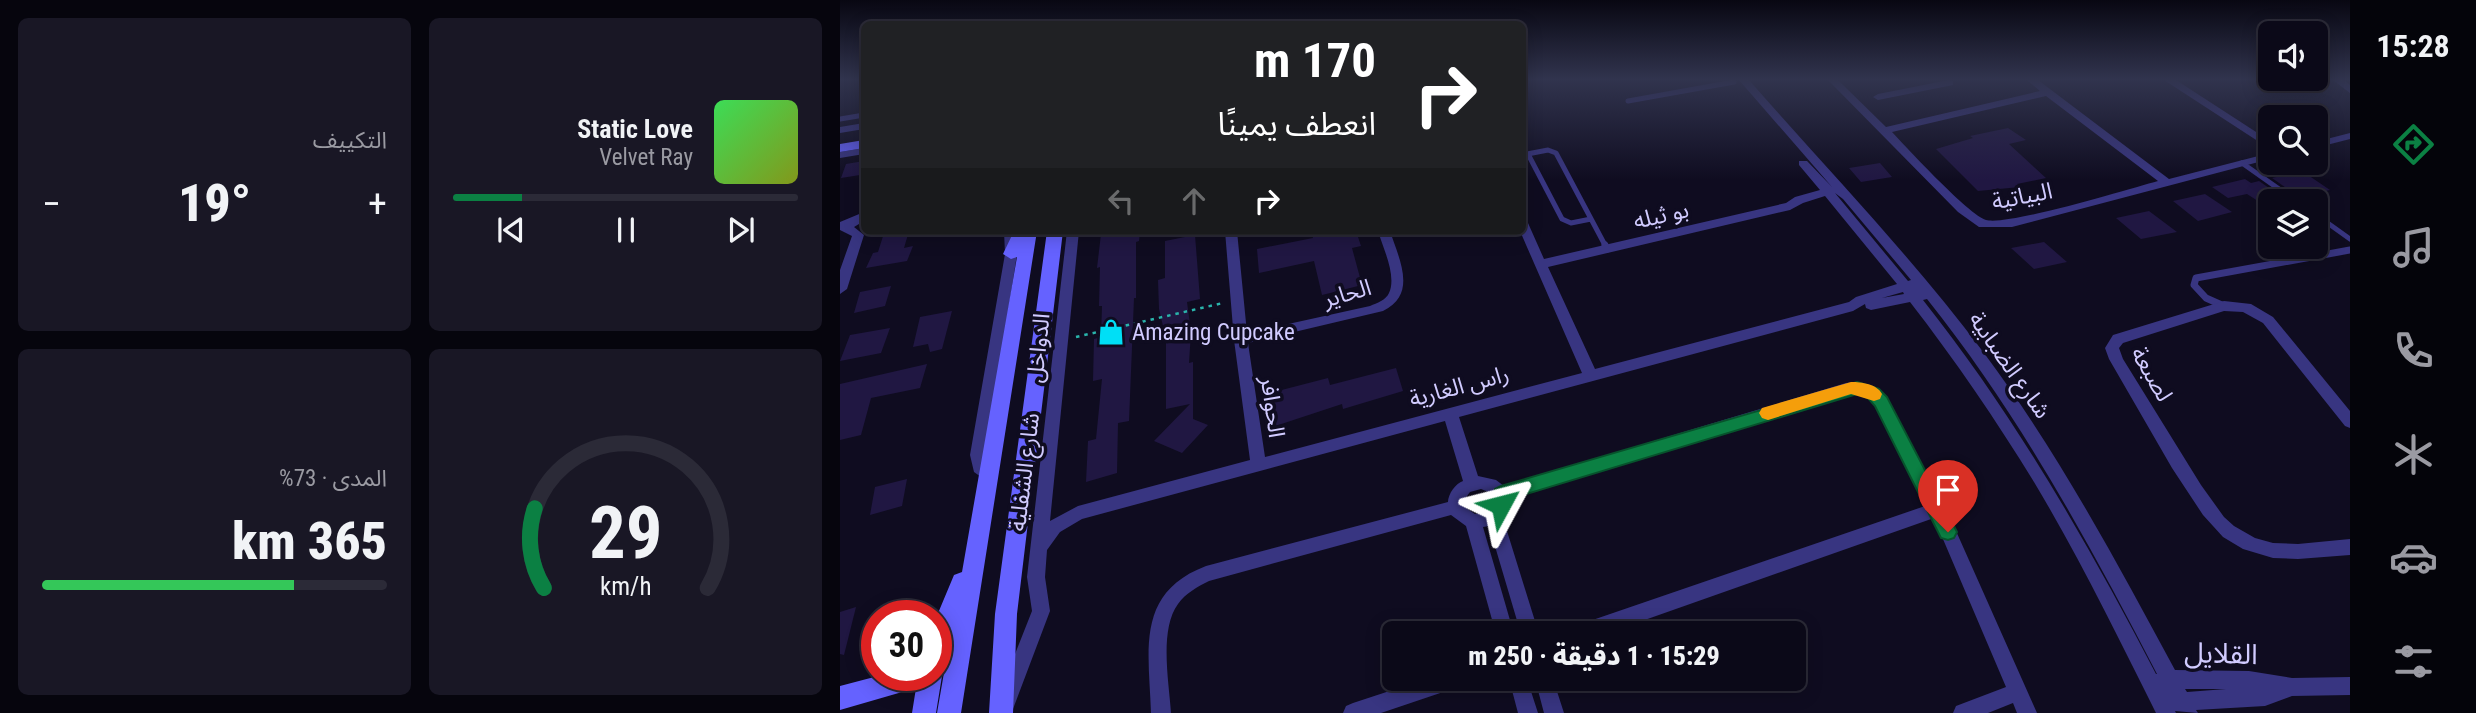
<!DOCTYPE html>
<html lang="ar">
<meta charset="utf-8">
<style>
:root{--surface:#0b0918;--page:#191725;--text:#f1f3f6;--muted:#9a9aa2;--line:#2b2a37;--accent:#0b8043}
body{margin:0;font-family:"Roboto Condensed","Noto Sans Arabic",sans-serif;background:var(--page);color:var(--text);direction:rtl;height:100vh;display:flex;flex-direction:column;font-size:26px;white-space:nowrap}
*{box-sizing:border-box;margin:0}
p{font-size:23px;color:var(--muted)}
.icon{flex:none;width:38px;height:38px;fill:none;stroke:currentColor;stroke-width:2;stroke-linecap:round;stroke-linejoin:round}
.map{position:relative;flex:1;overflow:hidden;direction:ltr}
.panel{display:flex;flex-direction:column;gap:18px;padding:18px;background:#06050d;width:840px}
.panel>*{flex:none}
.top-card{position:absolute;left:21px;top:21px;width:665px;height:214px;border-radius:10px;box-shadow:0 4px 18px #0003,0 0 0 2px var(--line);direction:rtl;background:#202124;color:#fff;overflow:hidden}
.tools{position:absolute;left:1418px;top:21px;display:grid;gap:14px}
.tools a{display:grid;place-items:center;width:70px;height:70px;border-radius:10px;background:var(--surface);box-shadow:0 4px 18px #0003,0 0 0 2px var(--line);font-size:35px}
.speed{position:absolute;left:21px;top:600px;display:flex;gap:14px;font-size:35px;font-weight:700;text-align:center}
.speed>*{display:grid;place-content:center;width:91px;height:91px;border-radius:50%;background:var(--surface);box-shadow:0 4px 18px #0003,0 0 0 2px var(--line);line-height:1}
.speed .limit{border:10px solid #d22;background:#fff;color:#111}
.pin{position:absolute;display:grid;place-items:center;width:60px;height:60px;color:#fff;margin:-72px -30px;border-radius:50% 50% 50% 0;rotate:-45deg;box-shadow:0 0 7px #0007}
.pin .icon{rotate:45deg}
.me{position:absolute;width:77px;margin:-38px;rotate:52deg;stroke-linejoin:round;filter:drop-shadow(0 0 5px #0008)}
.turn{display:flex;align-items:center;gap:24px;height:147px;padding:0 35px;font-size:32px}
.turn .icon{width:91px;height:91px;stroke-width:2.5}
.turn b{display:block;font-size:49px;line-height:60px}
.lanes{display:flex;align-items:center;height:66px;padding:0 35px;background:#0003;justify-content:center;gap:35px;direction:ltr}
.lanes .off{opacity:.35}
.big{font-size:52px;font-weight:800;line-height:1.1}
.panel .card{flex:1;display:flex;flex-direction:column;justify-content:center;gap:10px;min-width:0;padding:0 24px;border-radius:10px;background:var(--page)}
.panel .dial{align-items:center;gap:0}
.dial svg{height:182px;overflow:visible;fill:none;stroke:var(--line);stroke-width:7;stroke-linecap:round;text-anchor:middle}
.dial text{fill:var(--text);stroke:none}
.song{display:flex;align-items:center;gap:21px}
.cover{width:84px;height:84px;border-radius:10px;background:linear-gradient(135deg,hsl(130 70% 55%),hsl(70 70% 35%))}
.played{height:7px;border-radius:4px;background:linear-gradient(90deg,var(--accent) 20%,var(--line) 20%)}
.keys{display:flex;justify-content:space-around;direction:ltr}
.heat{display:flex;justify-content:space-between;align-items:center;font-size:38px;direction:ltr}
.charge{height:10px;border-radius:5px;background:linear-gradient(90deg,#34c759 73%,var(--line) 0)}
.panel .tiles{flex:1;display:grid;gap:18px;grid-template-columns:repeat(2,1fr)}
.trip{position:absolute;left:542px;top:621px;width:424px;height:70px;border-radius:10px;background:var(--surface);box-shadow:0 4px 18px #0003,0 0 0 2px var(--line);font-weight:800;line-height:70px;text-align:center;direction:rtl}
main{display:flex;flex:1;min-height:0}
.dock{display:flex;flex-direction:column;width:126px;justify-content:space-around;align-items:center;background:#04040a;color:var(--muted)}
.dock .icon{width:49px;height:49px}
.dock .active{color:var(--accent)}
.dock b{font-size:32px;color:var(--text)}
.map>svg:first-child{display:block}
</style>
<main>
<nav class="dock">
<b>15:28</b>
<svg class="icon active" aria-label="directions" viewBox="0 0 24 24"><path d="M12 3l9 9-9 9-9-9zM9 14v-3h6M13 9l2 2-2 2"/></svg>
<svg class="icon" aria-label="music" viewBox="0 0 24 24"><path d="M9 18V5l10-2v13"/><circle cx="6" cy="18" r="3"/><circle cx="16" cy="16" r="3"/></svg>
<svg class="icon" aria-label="phone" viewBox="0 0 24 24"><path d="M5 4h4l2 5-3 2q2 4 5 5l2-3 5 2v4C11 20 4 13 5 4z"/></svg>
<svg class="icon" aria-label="climate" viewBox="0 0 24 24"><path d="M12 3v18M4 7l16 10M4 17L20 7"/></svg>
<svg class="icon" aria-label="car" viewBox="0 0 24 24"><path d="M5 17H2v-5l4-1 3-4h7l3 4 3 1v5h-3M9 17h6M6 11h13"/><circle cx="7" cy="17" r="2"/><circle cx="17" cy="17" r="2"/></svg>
<svg class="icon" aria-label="filters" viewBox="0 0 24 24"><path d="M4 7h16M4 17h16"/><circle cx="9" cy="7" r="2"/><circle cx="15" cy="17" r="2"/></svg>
</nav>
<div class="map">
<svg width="1510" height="713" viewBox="0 0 1510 713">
<rect width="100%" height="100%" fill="#0f0c20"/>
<path fill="#201742" d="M1168,128L1186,140L1169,144L1206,178L1177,184L1180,187L1138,191L1096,149L1133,138L1130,136Z
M24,161L20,175L1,178L6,164Z
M1040,163L1052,177L1021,182L1009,168Z
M1462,171L1490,190L1466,195L1461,192L1455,194L1432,178Z
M1405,179L1411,183L1419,181L1442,197L1421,203L1407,194L1388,198L1372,187Z
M1365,194L1392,212L1358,221L1333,201Z
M1309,211L1337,232L1301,239L1276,218Z
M54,231H69L64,248L73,246L67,261L26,268L33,253L38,252L44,233Z
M280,231H300L299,241L296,242V298H294L289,421L278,423L277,473L246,482L248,441L256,439L262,379L253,381L254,339L261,337L262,306H259L260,267L257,268L261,234Z
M471,231H516L521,246L512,248L522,285L482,295L474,261L419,273L417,249L473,238Z
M355,235L360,299L347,302L351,332L349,363L353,362V419L368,425L342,453L314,441L350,404L326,409V339L319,309L318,280L325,278V241Z
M1204,242L1227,262L1194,269L1171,248Z
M51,286L45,306L14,313L20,292Z
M112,311L102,349L90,352L88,344L73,347L80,317Z
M50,328L41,353L0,361L10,335Z
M87,364L80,388L31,398L21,435L0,440V384Z
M556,368L563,391L503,409L502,404L426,429L422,395L488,378L490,385Z
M67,479L62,506L30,515L35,487Z
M16,607L4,655L0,654V612Z"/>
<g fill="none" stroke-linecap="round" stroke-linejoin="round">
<path stroke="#2ab4ab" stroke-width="2.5" stroke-dasharray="3.5 5" stroke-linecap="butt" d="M236,337L383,303"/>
<path stroke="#383581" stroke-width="5" d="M788,101L894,82
M0,119L24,115
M688,154L722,219L731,223L751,219
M682,155L708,150L716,153L766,247
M1402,163L1456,201
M1475,214L1510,239"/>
<path stroke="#383581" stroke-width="7" d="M765,245L767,249
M1384,306L1366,298L1354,285L1356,278L1510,250"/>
<path fill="#383581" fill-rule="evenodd" d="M899,80H909C988,170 1072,257 1144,353C1218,452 1276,561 1335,670L1409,671L1452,678L1510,677V695L1452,696L1425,706L1356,710L1358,713L1335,711L1336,713H1316C1277,635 1239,557 1194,482C1156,420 1115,360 1070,302L1031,310L1026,308L1025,304L1013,311L619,417L638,476L656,480L664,486L1006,383C1022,381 1035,386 1046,398L1104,504L1197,713H1177L1173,703L1148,713H1113L1116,706L1166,687L1094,518L765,634H729L732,628L738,625L1088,505L1036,406C1027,396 1019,393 1006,395L669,498V505L662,515L699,634H681L649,526L643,527L674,634H656L626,526L611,515L369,581C357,587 346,593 338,604C319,630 329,682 331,713H311C309,651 295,593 366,566L608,502C608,494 616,483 623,481L605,421L242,519L220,532L207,550L205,577L210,611L173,709L166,712L159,709L156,702L192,611L187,577L227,231H239L210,521L238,506L410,460L394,340L385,231H397L407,333L530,306C537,303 546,300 549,293C557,276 543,248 538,231H550C559,259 578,294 543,311L408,343L425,457L742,373L680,231H682V219L688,223L704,259L946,203L955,197L980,190L959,165V161H967L992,187ZM995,193L1003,199L1071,280L1068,281ZM985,196L1057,284L1016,297L1009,302L755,369L708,267L950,210L963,203ZM1063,292L1064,294L1042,298ZM1087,299C1179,414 1249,543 1317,674H1316C1248,543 1175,416 1083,300ZM641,489L651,493L653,502L643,513L635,514L626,508L624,500L630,492ZM1345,689H1386L1347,692Z
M988,80H998L1046,127L1200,91L1187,80H1198L1329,179L1430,153V159L1172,227H1139L1118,212ZM1206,96L1318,181C1289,189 1168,226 1146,220C1129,215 1068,149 1052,132Z
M1109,80L1113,81V85L1038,100L1033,97L1038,94Z
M1324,80H1336L1430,141V149Z
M1493,80H1504L1510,85V93Z
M24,123V129L0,133V127Z
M1510,133V139L1475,148V142Z
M24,148V154L0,158V152Z
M24,212V221L14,227L24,235L7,289L0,294V270L12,236L0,230V222Z
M164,231H176L177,254L146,455L147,464L156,475L154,480L148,482L134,472L130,455L165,254Z
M1384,301L1411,304L1433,317L1510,411V428L1505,426L1423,323L1403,312L1384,311L1283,343L1279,348L1283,359L1361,485L1384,517L1394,526L1415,538L1433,543L1458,544L1510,539V555L1458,559L1433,558L1403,549L1383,537L1363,515L1332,468L1269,359L1265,348L1273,335Z
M586,679H623L621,686L541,713H503L506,706L513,703Z
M669,679H687L698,713H678Z
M695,679H713L724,713H704Z"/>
<path fill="#6562ff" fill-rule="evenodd" d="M24,140V148L0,152V144Z
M174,231H197L121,713H97L110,638L104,650L96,653V618L114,575L122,572L177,257L171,259L163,254Z
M207,231H223L177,614L173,713H149L155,614Z
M96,667L102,676L96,713H72L76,688L0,710V686L38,676H96Z"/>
</g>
<linearGradient id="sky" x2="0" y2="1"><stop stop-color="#080712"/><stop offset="0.44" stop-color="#31344e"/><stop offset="1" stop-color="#31344e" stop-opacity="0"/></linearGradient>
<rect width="1510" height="180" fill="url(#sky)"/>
<path fill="#0b8043" stroke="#07532c" stroke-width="2" d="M1017,382L1039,389L1047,397L1114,526L1117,532L1114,538L1108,540L1101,538L1035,406L1028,398L1017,394L670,499L668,511L661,513L655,511L652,505L655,489L661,486Z"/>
<path fill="#f59e0b" d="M1011,382C1022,382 1037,384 1042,394L1040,399L1034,401L1011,394L928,420L922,418L919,413L922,408Z"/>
<defs>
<g id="shop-bare" transform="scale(2.1)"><path d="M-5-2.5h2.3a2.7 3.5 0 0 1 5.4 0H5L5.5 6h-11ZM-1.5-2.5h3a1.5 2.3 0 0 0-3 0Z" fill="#00dff6" stroke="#0f0c20" stroke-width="2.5" paint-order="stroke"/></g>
</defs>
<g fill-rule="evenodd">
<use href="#shop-bare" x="271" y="332"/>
</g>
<g text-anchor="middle" stroke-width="7" stroke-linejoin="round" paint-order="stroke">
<g font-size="23" fill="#d1cbff" stroke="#0f0c20">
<text transform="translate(1182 196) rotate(-11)" y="8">البياتية</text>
<text transform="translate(821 215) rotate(-13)" y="8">بو ثيله</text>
<text transform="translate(507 293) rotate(-16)" y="8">الحاير</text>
<text transform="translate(198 348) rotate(-84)" y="8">الدواخل</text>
<text transform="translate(1170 365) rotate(55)" y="8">شارع الضبابية</text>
<text transform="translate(1312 374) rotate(60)" y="8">لصبعة</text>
<text transform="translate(619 386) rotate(-15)" y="8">راس الغارية</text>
<text transform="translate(433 407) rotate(82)" y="8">الحوافر</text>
<text transform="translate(184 472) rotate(-83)" y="8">شارع الشفلية</text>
</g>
<g font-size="23" fill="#d1cbff" stroke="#0f0c20" text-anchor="start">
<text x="292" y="340">Amazing Cupcake</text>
</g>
<g font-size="28" fill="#d1cbff" stroke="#0f0c20">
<text transform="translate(1381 653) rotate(2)" y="10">القلايل</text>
</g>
</g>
</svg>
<div class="tools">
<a><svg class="icon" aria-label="sound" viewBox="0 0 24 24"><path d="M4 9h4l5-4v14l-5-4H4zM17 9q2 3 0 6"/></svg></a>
<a><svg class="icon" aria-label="search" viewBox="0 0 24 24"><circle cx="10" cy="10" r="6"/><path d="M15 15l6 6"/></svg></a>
<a><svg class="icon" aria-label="layers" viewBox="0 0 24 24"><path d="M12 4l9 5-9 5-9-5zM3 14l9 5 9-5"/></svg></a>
</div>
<div class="speed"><div class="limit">30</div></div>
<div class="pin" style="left:1108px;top:532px;background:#d93025"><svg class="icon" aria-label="arrive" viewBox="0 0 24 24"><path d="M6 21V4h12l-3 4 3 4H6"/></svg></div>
<svg class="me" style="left:661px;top:505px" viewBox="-20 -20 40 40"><path d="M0-17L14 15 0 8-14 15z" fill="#0b8043" stroke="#fff" stroke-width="4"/></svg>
<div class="trip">15:29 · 1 دقيقة · 250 m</div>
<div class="top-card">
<div class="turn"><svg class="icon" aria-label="right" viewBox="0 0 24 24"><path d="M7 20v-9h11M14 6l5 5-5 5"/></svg><div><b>170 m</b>انعطف يمينًا</div></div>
<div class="lanes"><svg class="icon off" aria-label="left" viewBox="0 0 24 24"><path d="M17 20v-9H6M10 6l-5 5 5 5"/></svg><svg class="icon off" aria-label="ahead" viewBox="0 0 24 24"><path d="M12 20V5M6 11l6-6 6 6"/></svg><svg class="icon" aria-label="right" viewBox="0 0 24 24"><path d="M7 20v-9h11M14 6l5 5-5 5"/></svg></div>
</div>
</div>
<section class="panel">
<div class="tiles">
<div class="card">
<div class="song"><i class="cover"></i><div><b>Static Love</b><p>Velvet Ray</p></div></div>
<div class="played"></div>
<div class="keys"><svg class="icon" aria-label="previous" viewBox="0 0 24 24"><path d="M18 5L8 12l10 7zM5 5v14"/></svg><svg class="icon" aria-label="pause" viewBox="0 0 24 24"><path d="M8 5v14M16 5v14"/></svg><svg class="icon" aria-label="next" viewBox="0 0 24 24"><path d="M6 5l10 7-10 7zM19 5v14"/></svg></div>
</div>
<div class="card"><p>التكييف</p>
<div class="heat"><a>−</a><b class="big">19°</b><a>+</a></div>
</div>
<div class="card dial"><svg viewBox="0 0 100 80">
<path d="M14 69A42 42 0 1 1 86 69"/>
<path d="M14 69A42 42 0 0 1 10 34" stroke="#0b8043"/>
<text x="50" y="56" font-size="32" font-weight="700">29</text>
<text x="50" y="72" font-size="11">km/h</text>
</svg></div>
<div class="card"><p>المدى · 73%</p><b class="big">365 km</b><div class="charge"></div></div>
</div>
</section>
</main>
